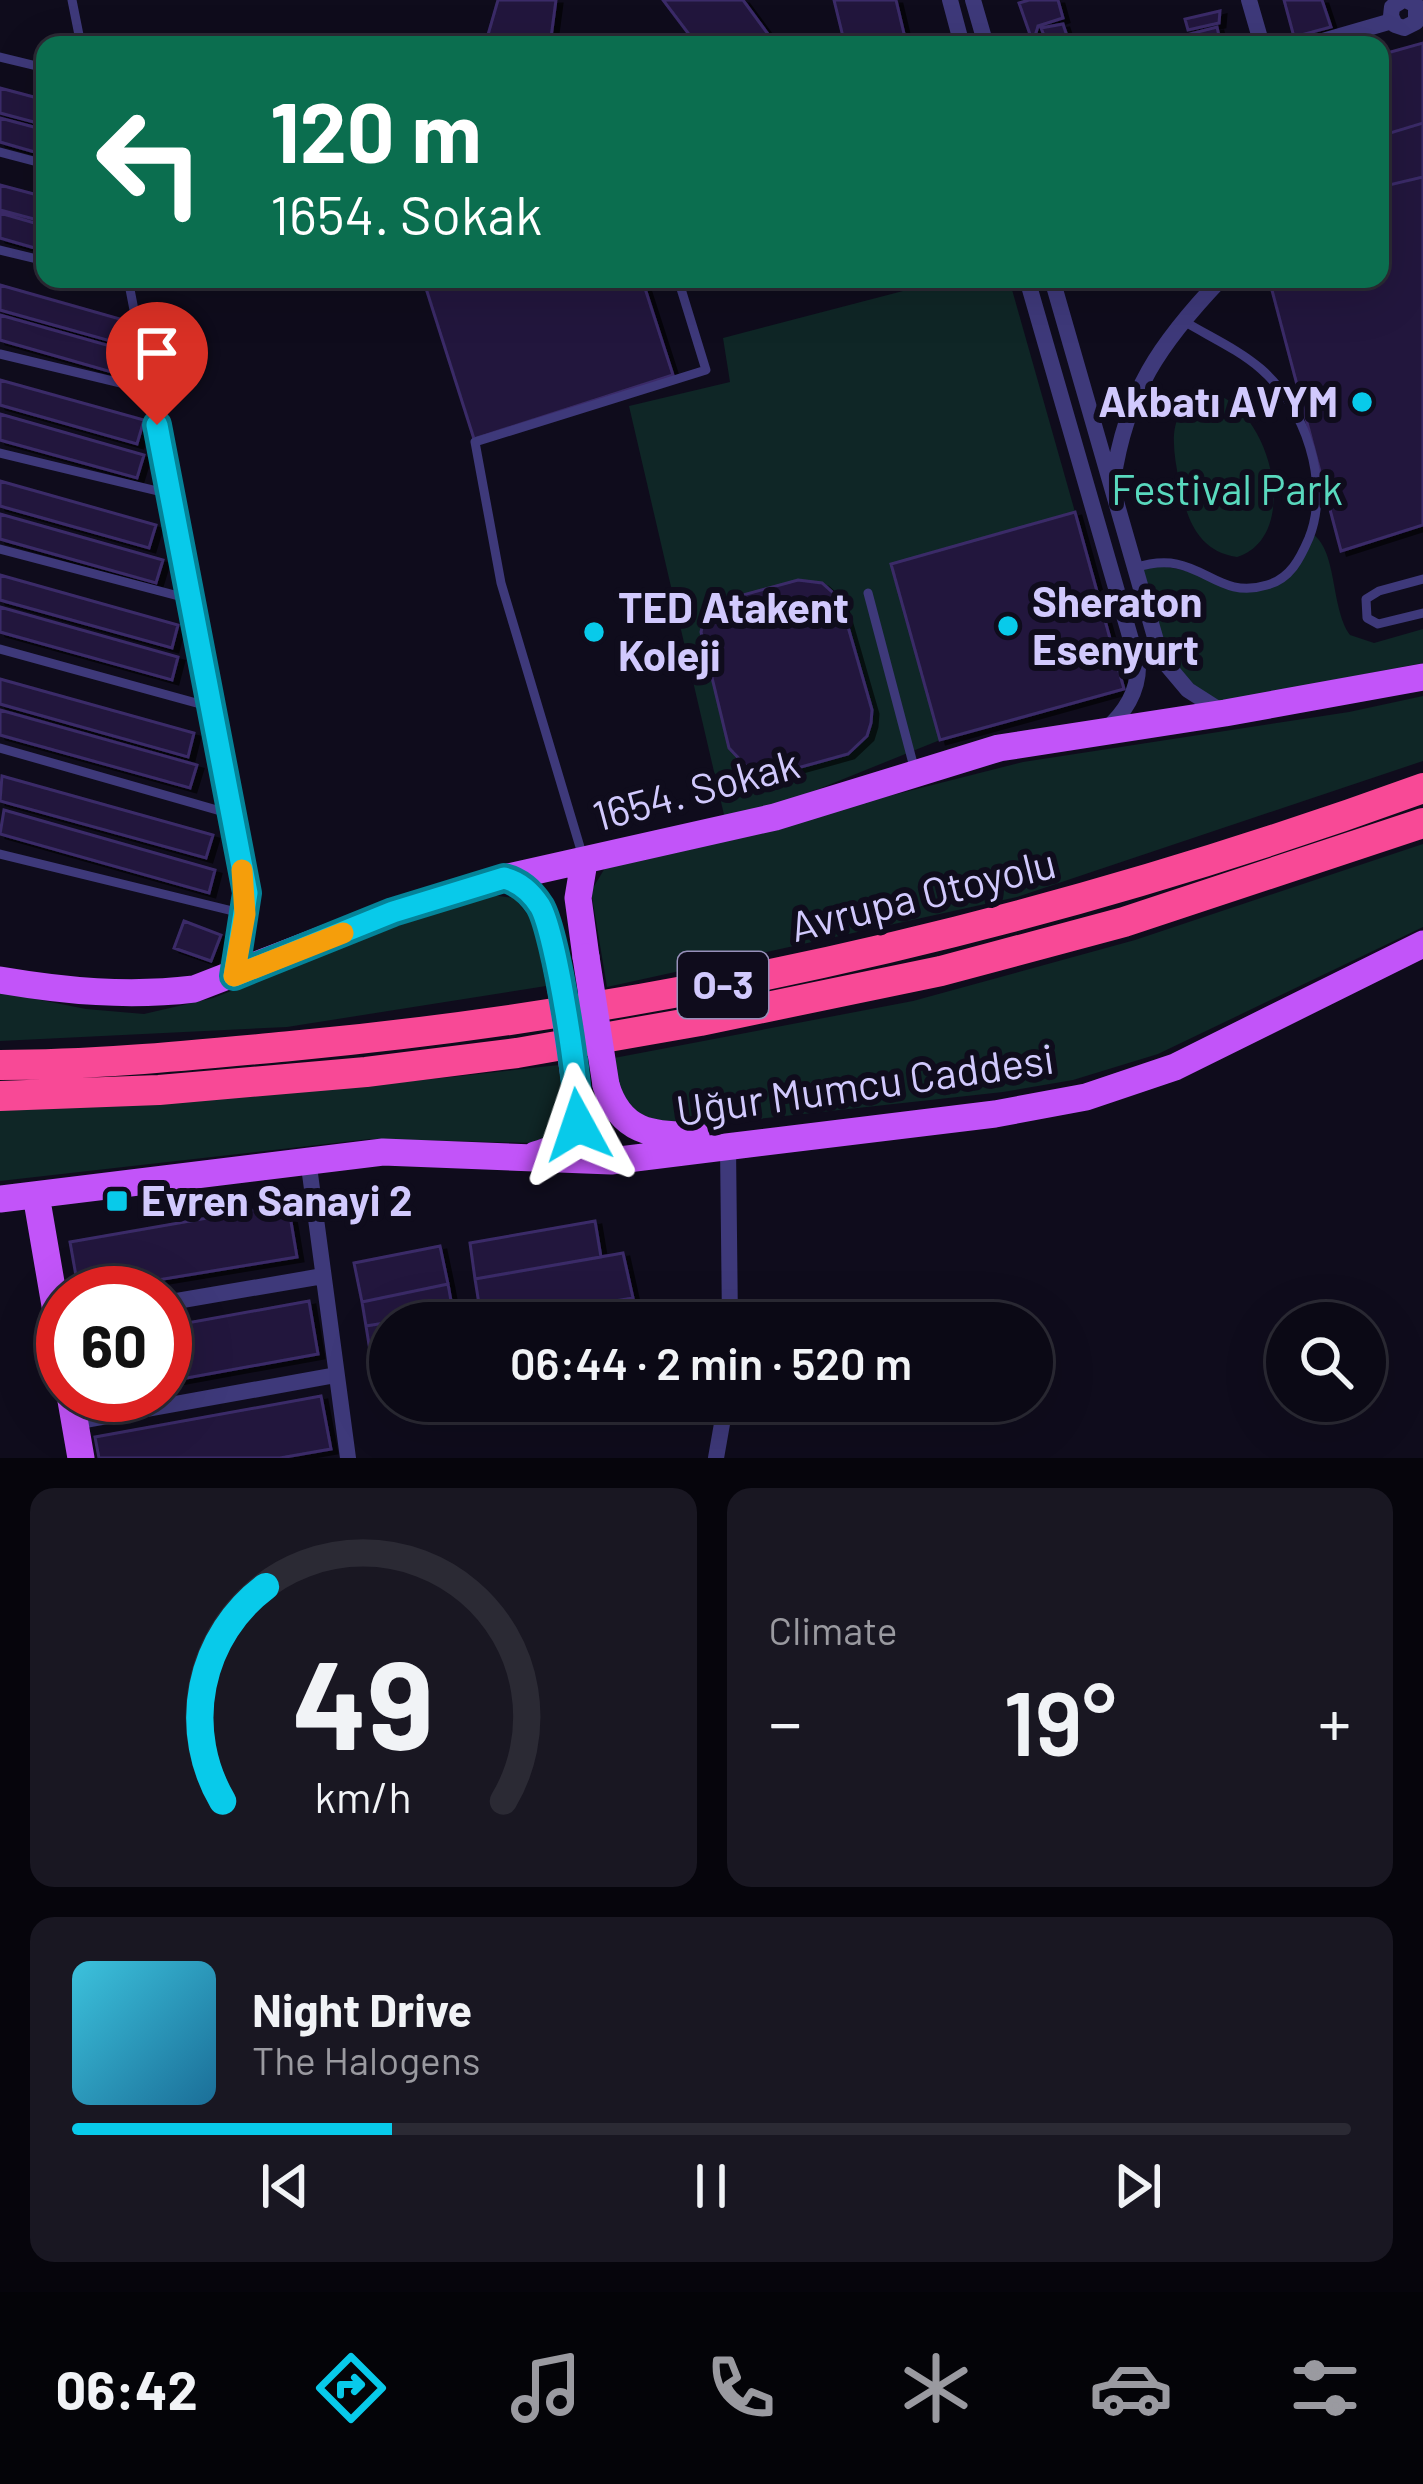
<!DOCTYPE html>
<meta charset="utf-8">
<style>
:root{--surface:#0b0915;--page:#191722;--text:#f1f3f6;--muted:#9a9aa0;--line:#2b2a34;--accent:#08caea}
body{margin:0;font-family:Barlow,sans-serif;background:var(--page);color:var(--text);height:100vh;display:flex;flex-direction:column;font-size:45px;white-space:nowrap}
*{box-sizing:border-box;margin:0}
p{font-size:39px;color:var(--muted)}
.icon{flex:none;width:66px;height:66px;fill:none;stroke:currentColor;stroke-width:2;stroke-linecap:round;stroke-linejoin:round}
.map{position:relative;height:1458px;overflow:hidden}
.sheet{display:flex;flex-direction:column;gap:30px;padding:30px;background:#06050c;flex:1}
.sheet>*{flex:none}
.guide{position:absolute;left:36px;top:36px;width:1353px;height:252px;border-radius:24px;box-shadow:0 12px 48px #0002,0 0 0 3px var(--line);background:#0b6e4f;color:#fff;overflow:hidden}
.fabs{position:absolute;left:1266px;top:1302px;display:grid;gap:24px}
.fabs a{display:grid;place-items:center;width:120px;height:120px;border-radius:50%;background:var(--surface);box-shadow:0 12px 48px #0002,0 0 0 3px var(--line);font-size:60px}
.speed{position:absolute;left:36px;top:1266px;display:flex;gap:24px;font-size:60px;font-weight:700;text-align:center}
.speed>*{display:grid;place-content:center;width:156px;height:156px;border-radius:50%;background:var(--surface);box-shadow:0 12px 48px #0002,0 0 0 3px var(--line);line-height:1}
.speed .limit{border:18px solid #d22;background:#fff;color:#111}
.pin{position:absolute;display:grid;place-items:center;width:102px;height:102px;color:#fff;margin:-123px -51px;border-radius:50% 50% 50% 0;rotate:-45deg;box-shadow:0 0 12px #0007}
.pin .icon{rotate:45deg}
.me{position:absolute;width:132px;margin:-66px;rotate:355deg;stroke-linejoin:round;filter:drop-shadow(0 0 9px #0008)}
.turn{display:flex;align-items:center;gap:42px;height:252px;padding:0 36px;font-size:54px}
.turn .icon{width:156px;height:156px;stroke-width:2.5}
.turn b{display:block;font-size:84px;line-height:102px}
.big{font-size:90px;font-weight:600;line-height:1.1}
.sheet .widget{flex:1;display:flex;flex-direction:column;justify-content:center;gap:18px;min-width:0;padding:0 42px;border-radius:24px;background:var(--page)}
.sheet .dial{align-items:center;gap:0}
.dial svg{height:312px;overflow:visible;fill:none;stroke:var(--line);stroke-width:7;stroke-linecap:round;text-anchor:middle}
.dial text{fill:var(--text);stroke:none}
.song{display:flex;align-items:center;gap:36px}
.cover{width:144px;height:144px;border-radius:18px;background:linear-gradient(135deg,hsl(190 70% 55%),hsl(200 70% 35%))}
.played{height:12px;border-radius:6px;background:linear-gradient(90deg,var(--accent) 25%,var(--line) 25%)}
.keys{display:flex;justify-content:space-around;direction:ltr}
.heat{display:flex;justify-content:space-between;align-items:center;font-size:66px;direction:ltr}
.sheet .tiles{flex:1;display:grid;gap:30px;grid-template-columns:1fr 1fr}
.widget:last-child{grid-column:span 2}
.trip{position:absolute;left:369px;top:1302px;width:684px;height:120px;border-radius:60px;background:var(--surface);box-shadow:0 12px 48px #0002,0 0 0 3px var(--line);font-weight:600;line-height:120px;text-align:center}
.tabs{display:flex;height:192px;justify-content:space-around;align-items:center;background:#040408;color:var(--muted)}
.tabs .icon{width:84px;height:84px}
.tabs .on{color:var(--accent)}
.tabs b{font-size:54px;color:var(--text)}
.map>svg:first-child{display:block}
</style>
<div class="map">
<svg width="1423" height="1458" viewBox="0 0 1423 1458">
<defs>
<filter id="shadow"><feDropShadow dx="6" dy="4" stdDeviation="0" flood-color="#0009"/></filter>
</defs>
<rect width="100%" height="100%" fill="#0f0c1c"/>
<path fill="#0f2626" d="M949,279H1009L1075,512L891,564L940,740L784,803L725,819L629,406L730,382L723,338Z
M1205,391C1269,400 1305,536 1237,557C1196,551 1186,516 1179,481C1172,444 1166,410 1205,391Z
M1311,533C1338,549 1330,607 1350,635L1374,643L1423,629V663L1208,704L1167,667L1135,568C1184,554 1247,610 1287,574C1297,565 1304,544 1311,533Z
M1423,696V761L1017,897L607,987L591,891L605,868L1023,762L1349,712Z
M1423,844V927L1158,1054L1073,1080L1003,1092L695,1126H655L621,1105L614,1058L913,1001L1135,940Z
M491,895L514,898L533,921L546,986L287,1027L0,1041V992L86,1009L144,1014L213,998L426,915Z
M559,1065L571,1105L565,1131L535,1143L370,1139L0,1181V1109C188,1106 373,1086 559,1065Z"/>
<path fill="#21193c" stroke="#3a2c68" stroke-width="3" filter="url(#shadow)" d="M498,0H556L550,45H485Z
M663,0H743L776,45H697Z
M834,0H896L906,42L845,45Z
M1029,0H1058L1063,18L1038,26L1033,43L1019,3Z
M1284,0H1322L1331,27L1294,37Z
M1220,11L1219,23L1188,30L1185,19Z
M1063,24L1070,45H1048L1041,28Z
M1217,27L1221,45H1184L1182,36Z
M1423,43V525L1341,551L1269,279H1380V55Z
M0,88L45,100V125L0,113Z
M0,118L45,130V155L0,142Z
M1423,123V177L1385,186L1380,136Z
M0,185L45,197V222L0,210Z
M0,213L45,226V251L0,238Z
M423,279H642L673,375L474,439Z
M0,285L120,319L114,342L0,310Z
M0,315L121,349L115,373L0,340Z
M0,380L144,420L137,444L0,405Z
M0,414L144,455L137,478L0,440Z
M0,481L156,525L149,548L0,506Z
M1075,512L1124,689L940,740L891,564Z
M0,514L163,560L156,583L0,539Z
M0,575L178,625L172,648L0,600Z
M798,580L822,583L840,599L872,710L871,723L867,736L848,754L772,775L759,773L747,767L729,748L701,632L704,619L721,601Z
M0,607L178,657L172,680L0,632Z
M0,679L194,733L188,757L0,704Z
M0,710L197,765L190,788L0,735Z
M2,776L213,835L206,858L0,801Z
M4,810L215,870L209,893L0,834Z
M184,921L221,935L211,961L174,948Z
M288,1204L297,1257L79,1293L70,1242Z
M595,1221L601,1257L475,1279L470,1243Z
M440,1246L448,1284L362,1302L354,1263Z
M623,1253L633,1298L482,1323L475,1279Z
M448,1284L453,1312L366,1326L362,1302Z
M633,1298L638,1323H486Z
M309,1301L318,1354L165,1382V1327Z
M453,1312L454,1323H390V1354L371,1357L366,1326Z
M390,1354V1381L376,1384L371,1357Z
M321,1396L331,1449L280,1458H99L95,1437Z"/>
<g fill="none" stroke-linecap="round" stroke-linejoin="round">
<path stroke="#3e397a" stroke-width="9" d="M72,0L81,45
M0,57L45,68
M0,152L45,164
M0,250L45,261
M128,279L247,893L236,965
M0,354L150,390
M0,453L170,494
M0,549L190,599
M1135,568C1200,546 1212,602 1267,585C1290,579 1300,559 1309,538C1331,483 1305,407 1261,369C1238,349 1208,336 1182,320
M1423,579L1379,591L1366,599L1367,618L1378,624L1423,613
M868,593L915,771
M0,649L211,707
M0,748L231,814
M0,854L245,914
M583,857L501,583L475,442L706,370L678,279"/>
<path stroke="#3e397a" stroke-width="16" d="M950,0L962,45
M973,0L986,45
M1249,0L1262,45
M1403,0L1392,7L1391,16L1395,25L1404,28L1416,22V5L1406,0
M1309,45L1392,21
M1027,279L1138,664C1139,691 1124,714 1104,731
M1052,279L1161,658L1188,690L1224,713
M1113,481C1126,392 1160,343 1221,279
M728,1147L730,1323
M308,1159L348,1458
M165,1303L323,1276
M75,1422L336,1375
M716,1458L726,1401"/>
<path stroke="#c254f9" stroke-width="27" d="M584,862L578,898L586,957
M504,878C542,888 550,929 557,963
M0,980C65,991 128,997 194,989L393,912L504,878L775,817L999,748L1225,713L1423,677
M606,1085C620,1132 652,1136 696,1135
M535,1155C576,1143 580,1131 576,1090
M36,1195L63,1352
M0,1199L383,1152L611,1161L995,1114L1086,1097L1175,1067L1423,944
M70,1395L81,1458"/>
<path stroke="#f84996" stroke-width="30" d="M0,1065C97,1065 194,1055 291,1046C678,1010 1057,921 1423,788
M0,1096L159,1090L366,1072L517,1053L700,1021L941,971L1124,922L1423,823"/>
<path stroke="#c254f9" stroke-width="27" d="M586,957L606,1085
M557,963L576,1090"/>
</g>
<g fill="none" stroke-linecap="round" stroke-linejoin="round">
<g stroke="#058398" stroke-width="30">
<path id="route" d="M157,425L247,893L234,976L393,912L504,878C520,882 531,892 540,906C556,933 581,1093 578,1125"/>
</g>
<use href="#route" stroke="#08caea" stroke-width="21"/>
<path stroke="#f59e0b" stroke-width="21" d="M242,870L245,914L234,976L343,933"/>
</g>
<g fill="#08caea" stroke="#0f0c1c" stroke-width="4.5">
<circle cx="1362" cy="402" r="12"/>
<circle cx="1008" cy="626" r="12"/>
<circle cx="594" cy="632" r="12"/>
<rect x="105" y="1189" width="24" height="24" rx="6"/>
</g>
<g text-anchor="middle" stroke-width="12" stroke-linejoin="round" paint-order="stroke">
<rect fill="#0f0c1c" stroke="#9790ba" stroke-width="3" x="678" y="952" width="90" height="66" rx="9"/>
<g font-size="39" font-weight="bold" fill="#d1c9fd">
<text x="723" y="999">O-3</text>
</g>
<g font-size="42" font-weight="bold" fill="#d1c9fd" stroke="#0f0c1c" text-anchor="start">
<text x="1338" y="417" text-anchor="end">Akbatı AVYM</text>
<text x="1032" y="617">Sheraton<tspan x="1032" dy="48">Esenyurt</tspan></text>
<text x="618" y="623">TED Atakent<tspan x="618" dy="48">Koleji</tspan></text>
<text x="141" y="1216">Evren Sanayi 2</text>
</g>
<g font-size="42" fill="#59d9be" stroke="#0f0c1c">
<text x="1227" y="505">Festival Park</text>
</g>
<g font-size="42" fill="#d1c9fd" stroke="#0f0c1c">
<text transform="translate(696 790) rotate(-15)" y="15">1654. Sokak</text>
<text transform="translate(923 895) rotate(-14)" y="15">Avrupa Otoyolu</text>
<text transform="translate(865 1085) rotate(-8)" y="15">Uğur Mumcu Caddesi</text>
</g>
</g>
</svg>
<div class="fabs">
<a><svg class="icon" aria-label="search" viewBox="0 0 24 24"><circle cx="10" cy="10" r="6"/><path d="M15 15l6 6"/></svg></a>
</div>
<div class="speed"><div class="limit">60</div></div>
<div class="pin" style="left:157px;top:425px;background:#d93025"><svg class="icon" aria-label="arrive" viewBox="0 0 24 24"><path d="M6 21V4h12l-3 4 3 4H6"/></svg></div>
<svg class="me" style="left:578px;top:1125px" viewBox="-20 -20 40 40"><path d="M0-17L14 15 0 8-14 15z" fill="#08caea" stroke="#fff" stroke-width="4"/></svg>
<div class="trip">06:44 · 2 min · 520 m</div>
<div class="guide">
<div class="turn"><svg class="icon" aria-label="left" viewBox="0 0 24 24"><path d="M17 20v-9H6M10 6l-5 5 5 5"/></svg><div><b>120 m</b>1654. Sokak</div></div>
</div>
</div>
<section class="sheet">
<div class="tiles">
<div class="widget dial"><svg viewBox="0 0 100 80">
<path d="M14 69A42 42 0 1 1 86 69"/>
<path d="M14 69A42 42 0 0 1 25 14" stroke="#08caea"/>
<text x="50" y="56" font-size="32" font-weight="700">49</text>
<text x="50" y="72" font-size="11">km/h</text>
</svg></div>
<div class="widget"><p>Climate</p>
<div class="heat"><a>−</a><b class="big">19°</b><a>+</a></div>
</div>
<div class="widget">
<div class="song"><i class="cover"></i><div><b>Night Drive</b><p>The Halogens</p></div></div>
<div class="played"></div>
<div class="keys"><svg class="icon" aria-label="previous" viewBox="0 0 24 24"><path d="M18 5L8 12l10 7zM5 5v14"/></svg><svg class="icon" aria-label="pause" viewBox="0 0 24 24"><path d="M8 5v14M16 5v14"/></svg><svg class="icon" aria-label="next" viewBox="0 0 24 24"><path d="M6 5l10 7-10 7zM19 5v14"/></svg></div>
</div>
</div>
</section>
<nav class="tabs">
<b>06:42</b>
<svg class="icon on" aria-label="directions" viewBox="0 0 24 24"><path d="M12 3l9 9-9 9-9-9zM9 14v-3h6M13 9l2 2-2 2"/></svg>
<svg class="icon" aria-label="music" viewBox="0 0 24 24"><path d="M9 18V5l10-2v13"/><circle cx="6" cy="18" r="3"/><circle cx="16" cy="16" r="3"/></svg>
<svg class="icon" aria-label="phone" viewBox="0 0 24 24"><path d="M5 4h4l2 5-3 2q2 4 5 5l2-3 5 2v4C11 20 4 13 5 4z"/></svg>
<svg class="icon" aria-label="climate" viewBox="0 0 24 24"><path d="M12 3v18M4 7l16 10M4 17L20 7"/></svg>
<svg class="icon" aria-label="car" viewBox="0 0 24 24"><path d="M5 17H2v-5l4-1 3-4h7l3 4 3 1v5h-3M9 17h6M6 11h13"/><circle cx="7" cy="17" r="2"/><circle cx="17" cy="17" r="2"/></svg>
<svg class="icon" aria-label="filters" viewBox="0 0 24 24"><path d="M4 7h16M4 17h16"/><circle cx="9" cy="7" r="2"/><circle cx="15" cy="17" r="2"/></svg>
</nav>
